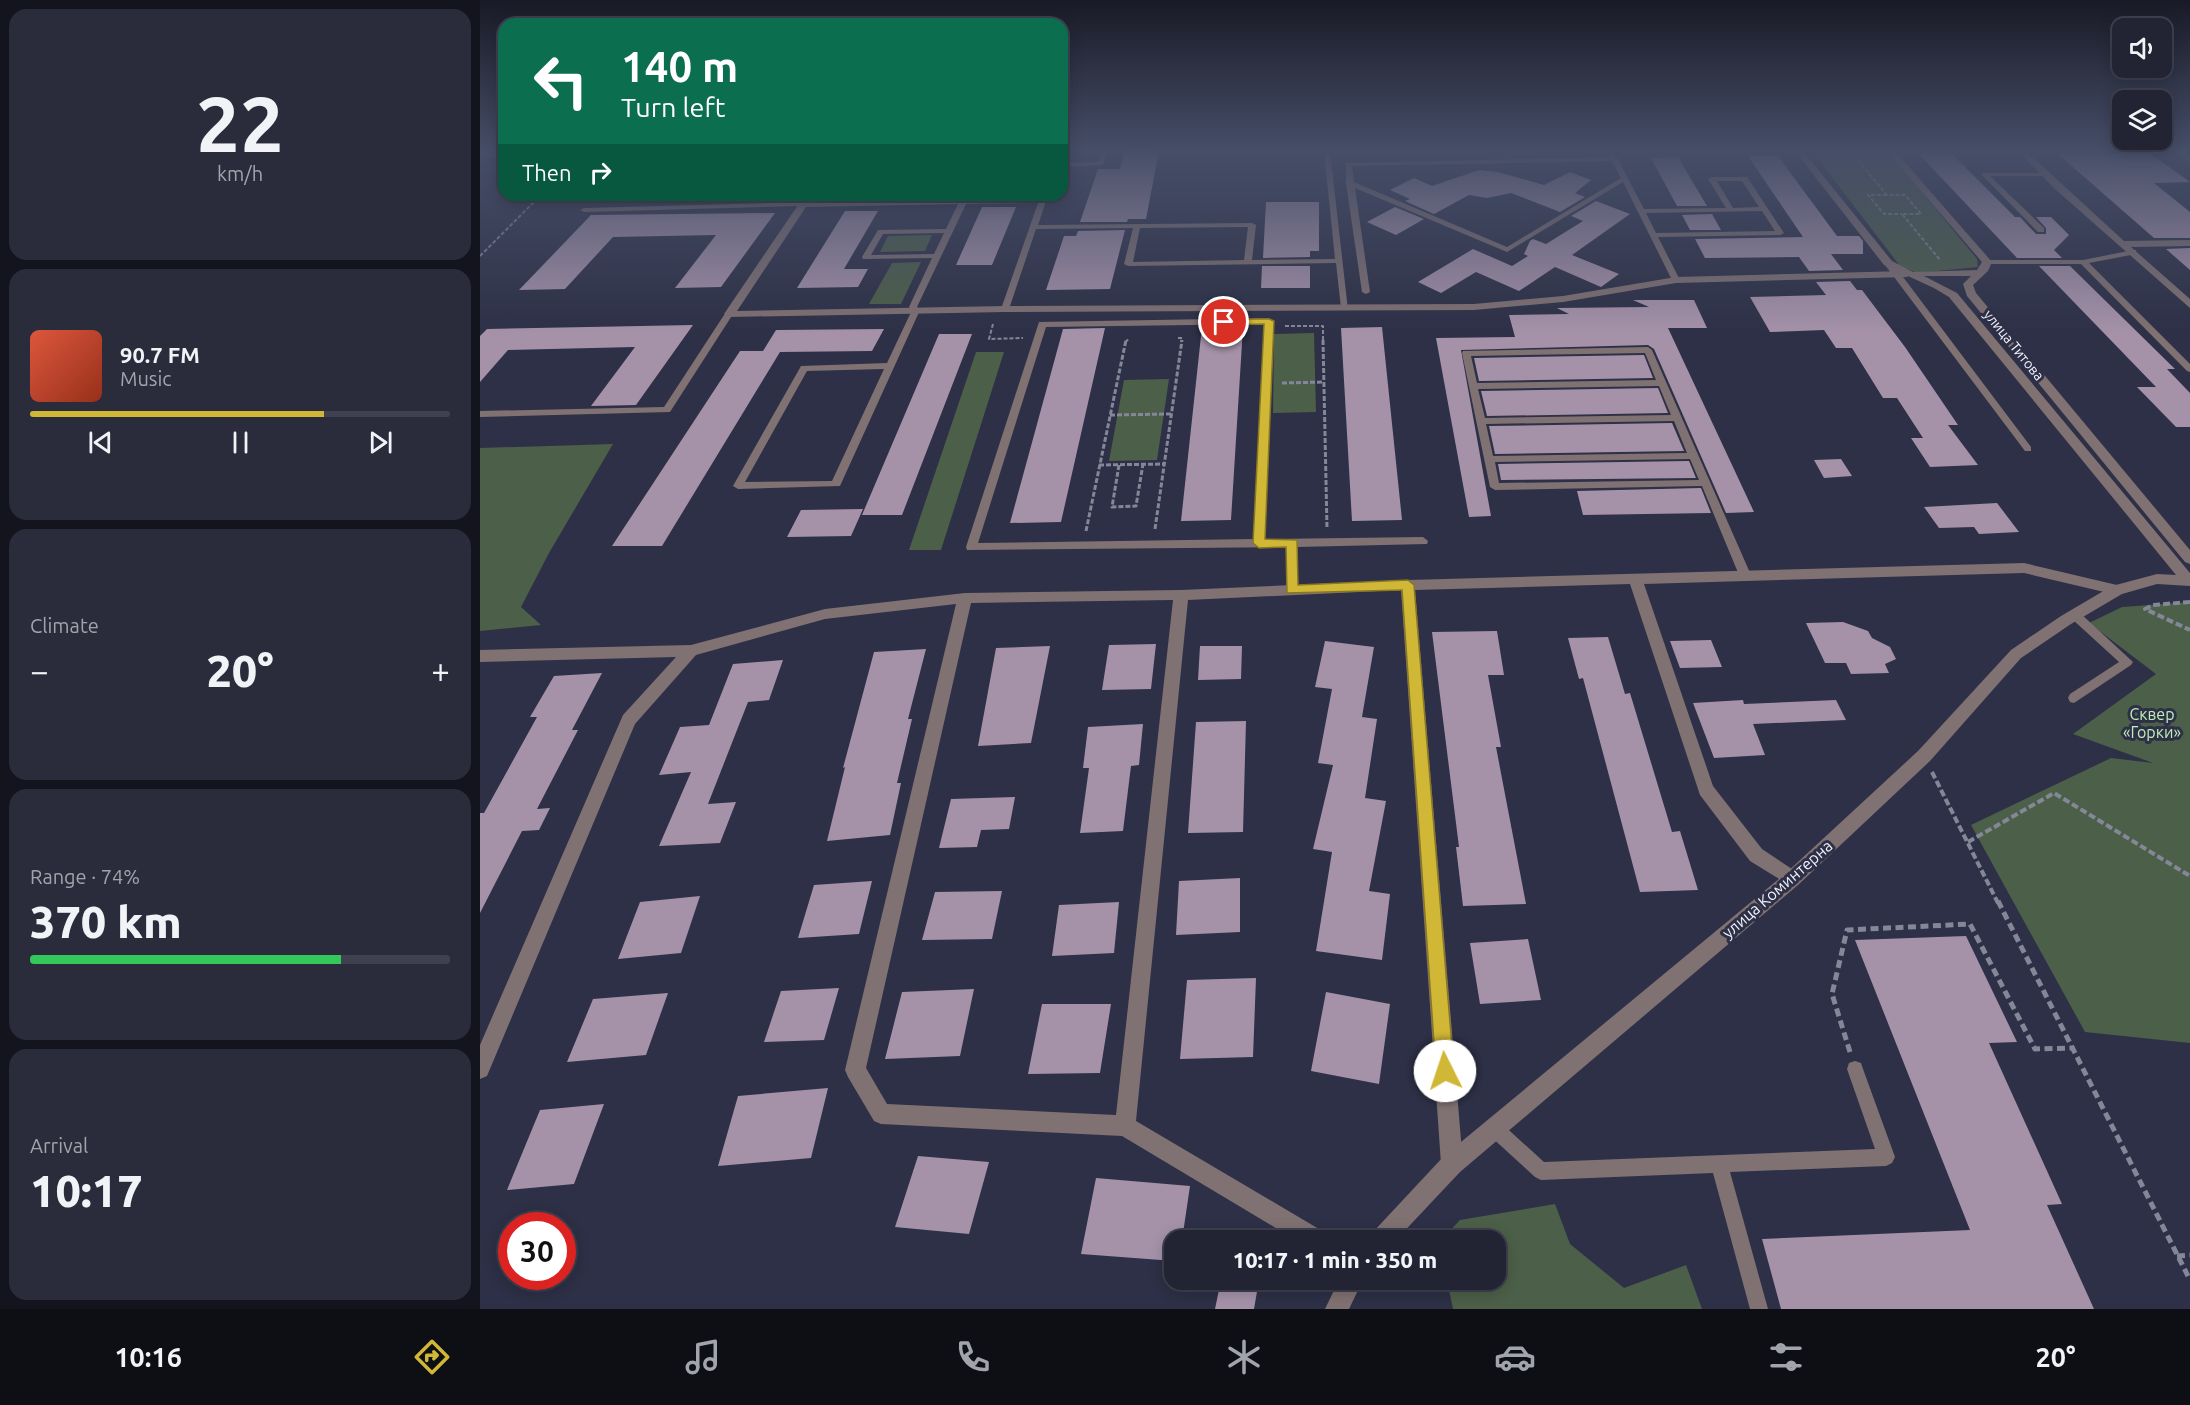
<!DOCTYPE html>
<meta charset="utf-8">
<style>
:root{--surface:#222434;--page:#2a2c3c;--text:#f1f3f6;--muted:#a2a4ac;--line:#3f414f;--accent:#d1b736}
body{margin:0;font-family:Ubuntu,sans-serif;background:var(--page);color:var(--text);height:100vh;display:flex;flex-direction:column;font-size:22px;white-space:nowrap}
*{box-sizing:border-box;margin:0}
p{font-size:20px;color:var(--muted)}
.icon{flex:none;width:33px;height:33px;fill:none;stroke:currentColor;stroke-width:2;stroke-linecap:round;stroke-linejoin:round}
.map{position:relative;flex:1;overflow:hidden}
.sheet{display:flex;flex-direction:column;gap:9px;padding:9px;background:#13141d;width:480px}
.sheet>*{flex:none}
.hud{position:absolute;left:18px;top:18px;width:570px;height:183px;border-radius:18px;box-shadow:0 3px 15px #0003,0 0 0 2px var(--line);background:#0b6e4f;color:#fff;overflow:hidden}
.controls{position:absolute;left:1632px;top:18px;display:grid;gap:12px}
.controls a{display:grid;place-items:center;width:60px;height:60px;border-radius:12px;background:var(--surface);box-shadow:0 3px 15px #0003,0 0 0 2px var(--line);font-size:30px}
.speed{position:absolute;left:18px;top:1212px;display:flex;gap:12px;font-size:30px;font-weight:700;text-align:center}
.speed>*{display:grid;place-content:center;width:78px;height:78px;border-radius:50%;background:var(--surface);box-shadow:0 3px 15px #0003,0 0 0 2px var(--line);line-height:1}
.speed .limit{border:9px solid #d22;background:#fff;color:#111}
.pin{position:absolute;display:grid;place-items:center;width:51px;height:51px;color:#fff;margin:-26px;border:3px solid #fff;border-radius:50%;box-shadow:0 2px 6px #0007}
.me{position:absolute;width:66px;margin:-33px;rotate:356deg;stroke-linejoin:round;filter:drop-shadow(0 0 4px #0008)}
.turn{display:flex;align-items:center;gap:21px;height:126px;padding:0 24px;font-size:27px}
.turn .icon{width:78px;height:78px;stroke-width:2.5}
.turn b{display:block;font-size:42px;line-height:51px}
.then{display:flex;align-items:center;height:57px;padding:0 24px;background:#0003;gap:12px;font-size:22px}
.big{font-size:45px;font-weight:800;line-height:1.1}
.sheet .card{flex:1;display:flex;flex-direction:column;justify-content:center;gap:9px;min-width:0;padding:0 21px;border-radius:18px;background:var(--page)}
.sheet .dial{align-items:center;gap:0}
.dial b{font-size:78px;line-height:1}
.song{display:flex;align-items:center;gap:18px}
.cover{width:72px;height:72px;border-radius:9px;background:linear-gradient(135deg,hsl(10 70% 55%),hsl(10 70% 35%))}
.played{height:6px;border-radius:3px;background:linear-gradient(90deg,var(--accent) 70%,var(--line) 70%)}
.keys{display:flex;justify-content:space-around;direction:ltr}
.heat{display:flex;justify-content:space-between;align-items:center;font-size:33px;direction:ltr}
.charge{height:9px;border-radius:4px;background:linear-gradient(90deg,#34c759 74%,var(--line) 0)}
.trip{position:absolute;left:684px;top:1230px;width:342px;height:60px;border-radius:18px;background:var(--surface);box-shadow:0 3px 15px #0003,0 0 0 2px var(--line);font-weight:800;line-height:60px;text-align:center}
.tab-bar{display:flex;height:96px;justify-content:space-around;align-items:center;background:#0e0e15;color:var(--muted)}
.tab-bar .icon{width:42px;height:42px}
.tab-bar .current{color:var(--accent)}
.tab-bar b{font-size:27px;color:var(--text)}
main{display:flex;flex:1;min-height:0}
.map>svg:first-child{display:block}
</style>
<main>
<section class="sheet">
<div class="card dial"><b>22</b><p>km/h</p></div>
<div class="card">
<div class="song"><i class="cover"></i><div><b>90.7 FM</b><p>Music</p></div></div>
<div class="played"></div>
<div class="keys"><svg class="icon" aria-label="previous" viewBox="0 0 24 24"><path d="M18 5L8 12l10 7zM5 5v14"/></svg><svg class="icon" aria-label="pause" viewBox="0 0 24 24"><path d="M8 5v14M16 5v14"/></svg><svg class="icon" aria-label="next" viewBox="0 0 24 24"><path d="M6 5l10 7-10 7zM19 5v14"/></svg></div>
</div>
<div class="card"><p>Climate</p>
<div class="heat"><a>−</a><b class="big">20°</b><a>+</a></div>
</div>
<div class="card"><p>Range · 74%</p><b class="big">370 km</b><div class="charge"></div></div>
<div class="card"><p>Arrival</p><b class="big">10:17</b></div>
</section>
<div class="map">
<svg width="1710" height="1309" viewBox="0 0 1710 1309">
<rect width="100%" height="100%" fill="#2d3046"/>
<path fill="#4c5f48" d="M1332,151H1406L1410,153L1497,259L1498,267L1437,273L1420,266Z
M452,235L445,251L400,252L408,236Z
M441,262L421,304H389L412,263Z
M834,333L836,412L793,413L794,334Z
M496,352H524L461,550H429Z
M689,379L677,460L629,461L644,380Z
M133,444L69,553L41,607L61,625L0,631V448Z
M1710,602V1043L1605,1032L1491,825L1631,758L1673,763L1593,734L1676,674L1609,623L1642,607Z
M1075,1204L1090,1244L1144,1288L1206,1265L1222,1309H973L967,1280H1016V1240H961L980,1220Z"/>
<path fill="#a592a9" d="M645,151H679L666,219H648L647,222H600L618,169H640Z
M1438,153H1471L1535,217H1540L1556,234H1566V228L1556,217H1571L1589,235L1574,250L1582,258H1537Z
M1633,153L1671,154L1710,182L1674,183L1710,212V238H1674L1578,154Z
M1268,156H1298L1357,236H1379L1383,241V254H1351L1363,270L1329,271L1319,257L1225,258L1215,239L1323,237Z
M1198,157L1227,206H1197L1171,158Z
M999,170L1018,172L1064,185L1090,172L1111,180L1095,193L1105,197L1080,212L1031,193L1007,198L989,195L954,214L925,201L930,199L910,190L934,178L952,186Z
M1116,201L1150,214L1092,255L1139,274L1121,287L1075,267L1039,291L996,272L961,293L938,282L993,249L1032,266L1048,256L1044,254L1050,241L1053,239L1066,244L1103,221L1091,216Z
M786,202H839V251H830V257L783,258Z
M502,207H536L512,265H476Z
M915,207L944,219L916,235L887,222Z
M365,211H398L364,269H388L378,287L317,288Z
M295,213L241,287L195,288L236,235L133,237L85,289L39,290L111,215Z
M1232,214L1241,230H1210L1202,215Z
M645,230L630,289L566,290L584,236H596L598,231Z
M1710,248V270L1686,249Z
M782,266H830V288H781Z
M1559,266H1590L1695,369H1687L1710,393V427H1696L1657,387H1676Z
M1370,281L1377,290H1382L1425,347L1478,425H1468L1498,465L1450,467L1431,438H1443L1417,398H1403L1372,348H1356L1344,330L1290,332L1270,297L1346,295L1336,282Z
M1153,300H1214L1227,328H1188L1274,512L1246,513L1174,349L1168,345L981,350L1011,516L989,517L956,338L1035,337L1029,315L1089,314L1077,308L1169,307Z
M213,325L156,405L111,406L155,347L28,350L0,382V336L7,329Z
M722,327H763L751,520L701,521Z
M902,327L922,520L872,521L861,328Z
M625,328L581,522L530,523L583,329Z
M404,329L392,351L300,352L182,546H132L260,351H283L296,330Z
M459,334H492L422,515H382Z
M1164,355L1173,378L999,381L994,358Z
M1178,388L1188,413L1007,416L1001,391Z
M1192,423L1204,451L1015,454L1009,426Z
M1361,459L1372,476L1344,478L1334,460Z
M1209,461L1216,478L1021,480L1018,464Z
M1221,488L1231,513L1103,515L1097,491Z
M1517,503L1539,532L1499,534L1494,527L1459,528L1444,507Z
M383,509L371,536L307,537L321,510Z
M1363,622L1388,631L1392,638L1410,647L1416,659L1405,664L1409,673L1371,674L1366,663H1345L1326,623Z
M1017,631L1024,675H1008L1021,747H1016L1046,904L983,906L976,847H979L952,632Z
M1128,637L1145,694L1150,693L1192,832L1200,831L1218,890L1160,892L1103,678L1099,679L1088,638Z
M1231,640L1242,667L1200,668L1190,641Z
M845,641L894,647L882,717L897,719L885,798L906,801L889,891L910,894L902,960L836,951L852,852L833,849L853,765L838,763L852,689L835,687Z
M676,644L671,689L622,690L629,645Z
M570,646L551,743L498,746L516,648Z
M720,646H762L761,679L718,680Z
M446,649L428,719H432L417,783H421L410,835L347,841L365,767L363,768L394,652Z
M303,660L289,700L268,702L228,804L256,802L240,843L179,846L211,772L179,775L200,727L229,725L253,664Z
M122,673L92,730H98L57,809L70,808L59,830L42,831L0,913V813H4L57,717H50L74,676Z
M1263,700L1264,704L1356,700L1366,720L1273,724L1285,755L1234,758L1213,703Z
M766,721L763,832L708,833L716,722Z
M663,724L659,765L651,766L643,831L600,833L609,768H603L608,727Z
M535,797L529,829L501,830L497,847L459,848L471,799Z
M760,878V932L696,935L699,881Z
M392,881L379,934L318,938L334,885Z
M522,891L512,939L442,940L455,892Z
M220,896L201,953L138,959L160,902Z
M639,902L634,953L572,956L579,905Z
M1486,936L1537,1042L1509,1043L1582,1204L1567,1205L1614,1309H1301L1282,1239L1490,1230L1375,940Z
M1048,939L1061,1000L1000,1004L990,943Z
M776,978L773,1057L700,1059L707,980Z
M359,988L344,1040L284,1042L301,991Z
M494,989L480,1056L405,1059L422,992Z
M846,992L910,1004L899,1084L831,1071Z
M188,993L166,1055L87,1062L113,999Z
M562,1004H631L620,1073L548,1074Z
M348,1088L331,1158L238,1166L258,1096Z
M124,1104L94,1184L27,1190L60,1110Z
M438,1156L509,1162L489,1234L415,1227Z
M616,1178L710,1186L702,1240H694V1261L601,1254Z
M741,1280H779L774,1309H735Z"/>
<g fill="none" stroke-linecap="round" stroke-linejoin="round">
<path stroke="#848797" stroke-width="2" stroke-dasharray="4 2" stroke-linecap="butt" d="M1370,151L1407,195H1425L1441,214H1422L1460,260
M0,154L24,157
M1407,195H1388L1404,214H1422
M0,256L61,195
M513,324L509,339L543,338
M805,326H843V342
M698,338H702L701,342
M645,342L649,339"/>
<path stroke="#848797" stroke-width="3" stroke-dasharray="5 2" stroke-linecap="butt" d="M843,340L847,528
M802,383L844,382
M630,415L691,414
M619,465L684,464
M639,465L632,507L656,506L663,464
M675,529L702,340
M606,531L646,340"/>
<path stroke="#848797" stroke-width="4" stroke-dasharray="7 3" stroke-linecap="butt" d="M1710,602L1673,605L1665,609L1710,630
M1452,772L1518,903
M1488,842L1574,793L1710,876"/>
<path stroke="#848797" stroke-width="5" stroke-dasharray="8 4.5" stroke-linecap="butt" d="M1518,901L1710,1280
M1370,1052L1352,994L1367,930L1490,924L1555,1049L1592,1048
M1697,1256L1710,1255"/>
<path fill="#807172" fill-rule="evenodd" d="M622,151H628L623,165L582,167V163L618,162Z
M844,151H850L868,310L861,308L856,263L648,266L644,264L653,228L556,229L529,309L522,311L521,309L558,203L486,204L437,307L440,310L360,486L258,489L253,486L321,366L407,363L432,310L429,307L452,258L383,259L382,257L398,230L466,229L479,202L483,200L562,199L566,201L558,225L772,223L776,225L772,260L855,259ZM768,227L764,260L653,262L660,228ZM464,233L454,254L391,255L403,234ZM404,369L352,481L265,482L327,371Z
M1129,151L1134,152L1164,209L1246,208L1228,179L1232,177H1267L1304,233L1300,235L1178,237L1200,280L1196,282L1192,280L1143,182L1027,252L875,188L890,292L886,294L882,292L866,183V163L1130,157ZM1132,161L1141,178L1027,247L874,182L872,166ZM1237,181H1262L1279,207L1253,208ZM1282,211L1295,231L1176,233L1166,213Z
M1502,173H1567L1569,174L1565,176H1510L1564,228V232H1558L1502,175Z
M326,202V206H323L104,212L100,210L104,208Z
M1653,250H1656V254L1609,263L1710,364V372L1707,371L1601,264H1507L1503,262L1507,260H1603Z
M1405,261H1411L1551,447V451H1545L1405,265Z
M246,312L253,314L190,412L0,417V411L184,407Z
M789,318L793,321L785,539L943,537L948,541L947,544L817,547L818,590L812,594L806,590L807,547L487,550L486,547L559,322ZM785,324L774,539L498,543L566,327Z
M1168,347L1172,350L1271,575L1269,578H1261L1259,575L1222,486L1015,490L1010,487L982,353L983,351ZM1165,353L1176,380L997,383L991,356ZM1179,386L1191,415L1005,418L998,389ZM1194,421L1207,453L1013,456L1006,424ZM1210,459L1219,480L1019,483L1015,462Z
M1596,612L1600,613L1653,662L1651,665L1594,703L1590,702L1588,698L1590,694L1639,662L1592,619L1590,616L1592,613Z
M1375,1061L1381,1063L1383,1069L1415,1157L1412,1163L1406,1166L1250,1172L1288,1309H1270L1233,1173L1061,1180L1055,1177L1008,1134L1006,1128L1008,1122L1014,1120L1020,1122L1064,1162L1395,1149L1367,1069L1369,1063Z"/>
<path fill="#807172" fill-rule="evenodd" d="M1538,151H1546L1644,241L1710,240V246L1651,247L1710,299V308L1575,189Z
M1695,151H1704L1710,155V162Z
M483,199L488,202L486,204L326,207L257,311L525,306L994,304L1083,296L1196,277L1427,271L1432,274L1427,277L1196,283L1083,302L994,310L525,312L249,317L244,314L320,202Z
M1544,563L1637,585L1644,590L1637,595L1544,573L1164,584L1233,786L1282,849L1318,873L1321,879L1318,885L1312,887L1270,861L1220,795L1150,584L935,590L983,1164L980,1172L972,1175L964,1172L961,1164L921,590L708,600L656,1121L844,1232L847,1240H816L642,1136L401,1124L394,1121L368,1077L365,1070L476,604L345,619L216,655L155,724L7,1076L0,1079V1045L143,715L196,657L0,662V650L211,645L345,609L485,593L701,590L928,580ZM693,600L636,1115L407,1104L386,1068L491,603Z"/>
<path fill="#807172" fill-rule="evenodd" d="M1315,151H1323L1412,261L1433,272L1497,270L1502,262L1407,151H1415L1512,262L1508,271L1493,285L1496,293L1710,550V564L1705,562L1487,296L1483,284L1491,276H1444L1477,293L1710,573V586L1677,584L1642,594L1591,624L1541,658L1450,761L1318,885L980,1172L916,1240H890L893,1232L964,1156L1306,873L1438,751L1531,650L1581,616L1632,586L1677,574L1696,575L1469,297L1454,288L1404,265Z
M859,1280H883L869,1309H845Z"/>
</g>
<linearGradient id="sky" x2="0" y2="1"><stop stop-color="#191a26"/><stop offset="0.45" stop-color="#464e68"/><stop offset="1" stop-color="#464e68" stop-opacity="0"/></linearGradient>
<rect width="1710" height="334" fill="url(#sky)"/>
<path fill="#d1b736" stroke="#887723" stroke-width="1.5" d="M789,319L794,321L785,539L817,540L818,585L928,580L934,585L974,1071L971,1078L965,1080L958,1078L956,1071L922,590L807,593L806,547L779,548L773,543L784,324L744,325L739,322L744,319Z"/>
<g text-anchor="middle" stroke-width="6" stroke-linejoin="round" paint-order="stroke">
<g font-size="14" fill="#f2f4fd" stroke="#2d3046">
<text transform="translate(1534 345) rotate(51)" y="5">улица Титова</text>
</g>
<g font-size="16" fill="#beedb5" stroke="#2d3046">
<text x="1672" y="720">Сквер<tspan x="1672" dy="18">«Горки»</tspan></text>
</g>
<g font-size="16" fill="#f2f4fd" stroke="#2d3046">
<text transform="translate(1297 889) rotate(-41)" y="6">улица Коминтерна</text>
</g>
</g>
</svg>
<div class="controls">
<a><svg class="icon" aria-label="sound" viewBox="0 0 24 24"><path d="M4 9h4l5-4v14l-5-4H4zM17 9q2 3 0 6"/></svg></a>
<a><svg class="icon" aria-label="layers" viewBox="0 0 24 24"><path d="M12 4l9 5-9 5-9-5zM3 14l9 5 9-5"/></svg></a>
</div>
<div class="speed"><div class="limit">30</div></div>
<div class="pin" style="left:744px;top:322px;background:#d93025"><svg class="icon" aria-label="arrive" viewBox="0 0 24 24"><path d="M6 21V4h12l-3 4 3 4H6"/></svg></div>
<svg class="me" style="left:965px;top:1071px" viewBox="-20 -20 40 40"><circle r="19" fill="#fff"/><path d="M0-13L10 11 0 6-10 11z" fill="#d1b736"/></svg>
<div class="trip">10:17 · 1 min · 350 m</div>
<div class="hud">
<div class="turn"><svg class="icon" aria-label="left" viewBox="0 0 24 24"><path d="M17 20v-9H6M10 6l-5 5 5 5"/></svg><div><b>140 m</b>Turn left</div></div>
<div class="then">Then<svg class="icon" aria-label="right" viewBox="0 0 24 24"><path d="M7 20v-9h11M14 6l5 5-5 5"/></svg></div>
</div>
</div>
</main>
<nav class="tab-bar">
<b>10:16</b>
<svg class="icon current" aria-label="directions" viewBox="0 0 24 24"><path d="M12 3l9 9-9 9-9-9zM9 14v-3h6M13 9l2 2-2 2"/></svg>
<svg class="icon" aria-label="music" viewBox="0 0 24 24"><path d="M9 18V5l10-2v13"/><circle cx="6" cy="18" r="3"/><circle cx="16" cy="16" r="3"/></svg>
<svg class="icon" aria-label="phone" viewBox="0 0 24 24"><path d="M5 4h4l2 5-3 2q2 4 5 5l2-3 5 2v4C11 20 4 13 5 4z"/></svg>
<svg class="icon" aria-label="climate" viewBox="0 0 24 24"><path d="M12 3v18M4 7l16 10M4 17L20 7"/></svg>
<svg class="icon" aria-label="car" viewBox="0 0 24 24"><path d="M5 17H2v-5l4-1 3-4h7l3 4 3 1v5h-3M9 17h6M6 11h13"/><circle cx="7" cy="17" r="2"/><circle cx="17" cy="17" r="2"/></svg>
<svg class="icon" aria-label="filters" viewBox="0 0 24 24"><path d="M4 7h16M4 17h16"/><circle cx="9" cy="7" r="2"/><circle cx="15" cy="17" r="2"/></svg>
<b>20°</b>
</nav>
